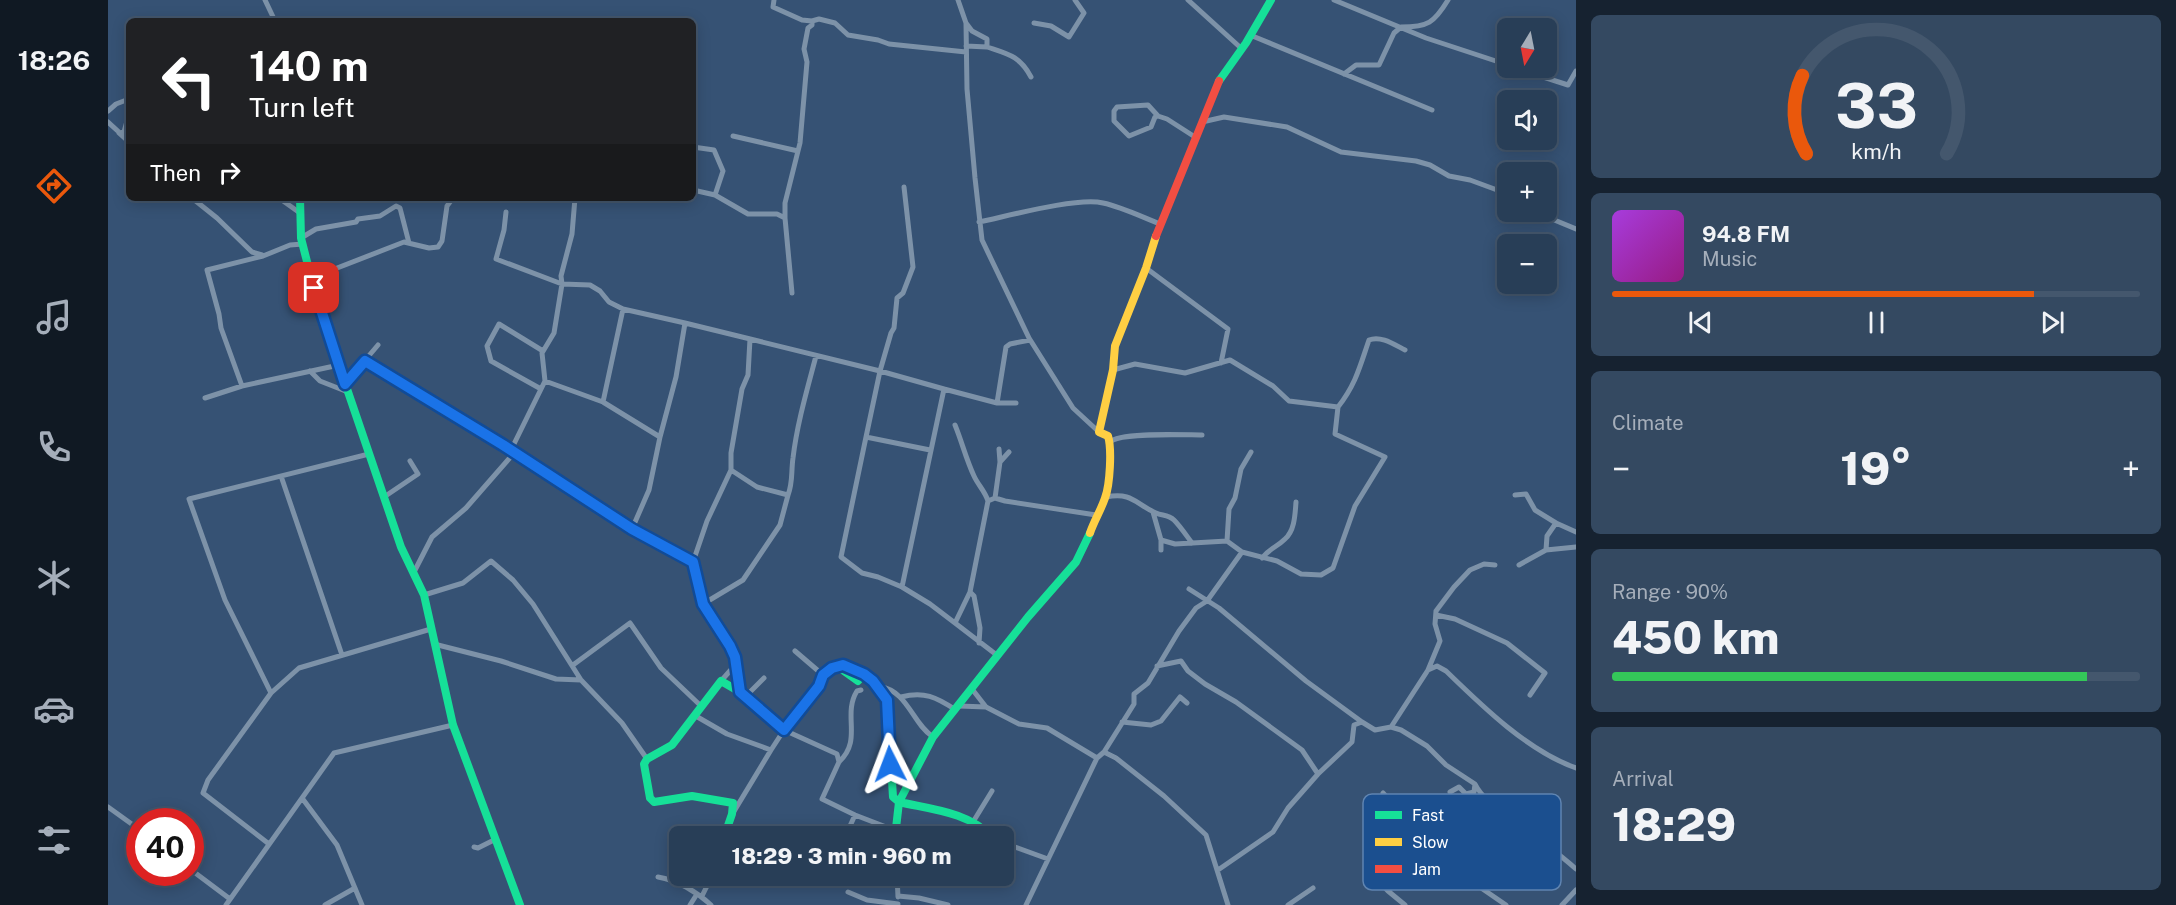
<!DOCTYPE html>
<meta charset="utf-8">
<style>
:root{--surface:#283e57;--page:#344961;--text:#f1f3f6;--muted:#a5aeba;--line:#44576d;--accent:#ea580c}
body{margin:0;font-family:"Public Sans",sans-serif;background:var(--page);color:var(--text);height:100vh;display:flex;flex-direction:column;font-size:22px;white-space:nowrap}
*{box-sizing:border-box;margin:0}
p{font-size:20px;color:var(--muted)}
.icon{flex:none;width:33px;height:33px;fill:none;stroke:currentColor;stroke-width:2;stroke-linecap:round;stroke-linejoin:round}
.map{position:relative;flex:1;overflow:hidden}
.drawer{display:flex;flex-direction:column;gap:15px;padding:15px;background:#162230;width:600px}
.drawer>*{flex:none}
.hud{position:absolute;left:18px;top:18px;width:570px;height:183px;border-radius:9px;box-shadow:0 3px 15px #0003,0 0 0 2px var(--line);background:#202124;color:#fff;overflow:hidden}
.needle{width:39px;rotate:190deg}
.controls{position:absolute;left:1389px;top:18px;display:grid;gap:12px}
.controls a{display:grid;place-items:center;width:60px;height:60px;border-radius:9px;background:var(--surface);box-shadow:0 3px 15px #0003,0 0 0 2px var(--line);font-size:30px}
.speed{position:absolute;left:18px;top:808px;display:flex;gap:12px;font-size:30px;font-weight:700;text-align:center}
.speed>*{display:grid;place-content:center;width:78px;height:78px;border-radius:50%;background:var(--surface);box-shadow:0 3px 15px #0003,0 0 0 2px var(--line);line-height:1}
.speed .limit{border:9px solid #d22;background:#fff;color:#111}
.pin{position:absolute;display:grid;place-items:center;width:51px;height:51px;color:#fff;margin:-26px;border-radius:12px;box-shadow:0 3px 9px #0006}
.me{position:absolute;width:66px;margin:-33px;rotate:357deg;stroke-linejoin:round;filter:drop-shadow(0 0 4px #0008)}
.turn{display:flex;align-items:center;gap:21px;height:126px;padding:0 24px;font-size:27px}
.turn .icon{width:78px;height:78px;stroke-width:2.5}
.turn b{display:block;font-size:42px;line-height:51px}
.then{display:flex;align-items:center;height:57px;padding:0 24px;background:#0003;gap:12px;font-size:22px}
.big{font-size:45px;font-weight:800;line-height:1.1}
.drawer .card{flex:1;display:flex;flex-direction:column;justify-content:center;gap:9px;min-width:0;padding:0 21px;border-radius:9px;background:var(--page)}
.drawer .dial{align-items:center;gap:0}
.dial svg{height:156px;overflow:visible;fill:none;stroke:var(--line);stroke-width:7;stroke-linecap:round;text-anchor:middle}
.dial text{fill:var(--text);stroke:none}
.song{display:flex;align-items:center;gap:18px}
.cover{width:72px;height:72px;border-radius:9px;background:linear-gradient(135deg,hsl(280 70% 55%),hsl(310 70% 35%))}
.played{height:6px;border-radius:3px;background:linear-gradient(90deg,var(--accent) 80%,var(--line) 80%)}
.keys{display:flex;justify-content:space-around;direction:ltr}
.heat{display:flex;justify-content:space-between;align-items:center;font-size:33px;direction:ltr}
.charge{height:9px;border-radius:4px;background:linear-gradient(90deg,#34c759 90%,var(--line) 0)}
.trip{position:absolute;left:561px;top:826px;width:345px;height:60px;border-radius:9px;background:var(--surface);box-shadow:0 3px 15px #0003,0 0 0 2px var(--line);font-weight:800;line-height:60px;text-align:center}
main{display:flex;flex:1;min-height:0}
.tabs{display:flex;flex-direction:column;width:108px;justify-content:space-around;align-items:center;background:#101923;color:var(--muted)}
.tabs .icon{width:42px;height:42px}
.tabs .active{color:var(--accent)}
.tabs b{font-size:27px;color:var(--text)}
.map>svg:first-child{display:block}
</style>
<main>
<nav class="tabs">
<b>18:26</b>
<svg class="icon active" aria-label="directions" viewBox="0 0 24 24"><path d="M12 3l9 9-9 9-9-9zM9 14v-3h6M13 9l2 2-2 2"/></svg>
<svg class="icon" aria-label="music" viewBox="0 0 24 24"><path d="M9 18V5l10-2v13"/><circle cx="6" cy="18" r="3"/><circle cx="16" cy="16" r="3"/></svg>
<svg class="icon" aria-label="phone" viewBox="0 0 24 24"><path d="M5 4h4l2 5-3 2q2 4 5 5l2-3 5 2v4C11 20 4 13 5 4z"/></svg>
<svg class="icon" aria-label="climate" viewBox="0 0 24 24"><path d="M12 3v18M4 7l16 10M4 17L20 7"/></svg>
<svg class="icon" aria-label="car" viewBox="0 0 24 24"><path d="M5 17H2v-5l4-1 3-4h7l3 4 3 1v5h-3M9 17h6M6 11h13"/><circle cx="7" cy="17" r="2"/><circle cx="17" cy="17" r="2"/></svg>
<svg class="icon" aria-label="filters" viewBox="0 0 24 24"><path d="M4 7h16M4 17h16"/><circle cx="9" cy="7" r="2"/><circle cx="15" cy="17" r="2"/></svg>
</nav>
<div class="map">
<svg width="1468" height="905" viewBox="0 0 1468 905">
<rect width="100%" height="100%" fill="#365274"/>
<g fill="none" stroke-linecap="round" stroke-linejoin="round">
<path stroke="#7d92a8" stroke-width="5" d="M157,0L167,21
M666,0L665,7L694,20L704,21
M850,0L858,23L859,89L867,178L874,240L921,338L965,408L991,432
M1080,0L1134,49
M1226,0L1318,38L1400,65
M858,23L864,31L879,39V47L858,46
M926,23L943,26L961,37L976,13L967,0
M1142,35L1324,110
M879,47C900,54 912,56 923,77
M1407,68L1460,85L1468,71
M1236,74L1248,65H1271L1286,33L1293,27C1320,27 1326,23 1340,0
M0,111L8,104L21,99
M1050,116L1040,105L1009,107L1006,111V121L1021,136L1043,127L1047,117L1050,116L1059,119L1087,137
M0,122L12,133L16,132L21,114
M1094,122L1116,117L1179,127L1233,152L1308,161L1322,165L1341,176L1362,180L1400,194
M11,133L21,142
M625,136L690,151
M585,147L606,150L615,171L607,195
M585,190L607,195L640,214H669L677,218V203L692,143L699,62L696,49L700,28L704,25V21L711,19L727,23L740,35L770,40L781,44L858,52
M84,198L109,218L144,252L154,255
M171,198L192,213
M398,212L396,230L388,259L454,284L453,276L464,234L467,198
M1427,212L1468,229
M677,218L684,293
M871,222C900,216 969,197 995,203C1014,207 1034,217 1052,224
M193,238L208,229L248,222L250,219L272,216L288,206L292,208L301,243
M195,244L182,245L155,256L99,270L111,314L113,328L134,386L231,365
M1038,268L1120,329L1113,363
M203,275L206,277L296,242L321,248L330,247L334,241L339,206L345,198
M577,323L772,371L783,333L786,328L789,298L795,293L805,267L796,187
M256,361L395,445L524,529L585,562
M1005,370L1027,364L1077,373L1122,360L1165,386L1181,401L1230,407L1227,434L1277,457L1247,506L1225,568L1213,575L1193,574L1169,561L1134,552L1119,541L1067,544L1053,540L1045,512
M202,371L212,381L240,392
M437,381L434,353L446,333L454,284L482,285L492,291L501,302L515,309
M237,384L270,345
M433,389L383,361L379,346L391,324L435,351
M836,389L889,403H908
M97,398L134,386
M495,402L515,309L577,323L568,377L552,437
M889,403L898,347L902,344L922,340
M1230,407C1248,384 1252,366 1261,340C1273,335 1287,345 1297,350
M847,425C854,442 858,459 866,476C870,485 877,491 880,501
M758,437L733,557L754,573L770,577L794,587L822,604L847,623
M1002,442C1011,432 1077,435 1094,435
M891,449L892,462
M403,450L437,381L495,402L552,437L541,490L524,529
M623,470V453L634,389L640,375L642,339
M173,476L234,655
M680,495C685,482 683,472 685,458C689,424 699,390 708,356
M1407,495L1418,494L1427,510L1448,523
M276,497L310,474L302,461
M998,497C1025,492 1027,504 1048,513C1054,516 1060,514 1066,520C1072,526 1078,535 1084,543
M887,498L892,462L901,452
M1053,540V550
M1119,541L1121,509L1127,498L1133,469L1143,452
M1438,550L1468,547
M1154,558C1162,548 1169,547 1177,539C1187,530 1187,514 1188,502
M1411,565L1438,550L1439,536L1448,523L1468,532
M305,574L324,537L358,508L406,453
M794,587L836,389L772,371L758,437L822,450
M1081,589L1111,608L1198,681L1254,722L1267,730L1283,727L1293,730L1319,746L1338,765L1367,784
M862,592L880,501L887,498L897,501L988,515
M316,595L355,583L383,561L405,580L425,604L473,680L514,723L539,759
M595,604L635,580L672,525L680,495L649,487L623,470L599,521L585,562L595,604L622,646L627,657L632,692
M1328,615L1347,619L1399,643L1437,673L1422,695
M871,643L872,628L866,596L862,592L847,623L890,656
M326,644L393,661L448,679L473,680
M687,651L715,675
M465,665L522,623L553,668L593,706
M729,666L735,665L756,674
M1049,666L1073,661L1080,671L1097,684L1128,702L1194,750L1210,774
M1320,670L1332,641L1327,624L1328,611L1346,587L1362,570L1376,564L1387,565
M613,681L628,664
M771,686C801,692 803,722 825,737
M864,689L878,707L911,724L939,728L989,758
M163,693L117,600L81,499L261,454
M637,697L656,678
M793,697C816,691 828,697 848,710
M851,706L878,707
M586,715L619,734L663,750L676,730L729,754L731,762L714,799L747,815L786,830
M1014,722L1043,725L1053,721L1072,697L1079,703
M1283,727L1320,670L1329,666L1338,671C1375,707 1420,751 1468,768
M996,752L1008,758L1056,796L1098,835L1120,905
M731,762C755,740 734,715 749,691L753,690
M1342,792L1351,787L1358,794L1366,792L1367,784C1375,800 1391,809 1405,819C1426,836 1448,851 1468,869
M1275,793L1293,813L1323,838L1334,819L1342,815L1358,794
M194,798L229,845L254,905
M0,807L32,830
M625,813L663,750
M865,822L884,791
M737,837L747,815
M896,843L940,859
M161,844L95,793L100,780L163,693L191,668L323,629
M366,847L370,848L386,840
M1258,868L1280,891L1297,905
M82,869L122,899
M1110,870L1165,832L1180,808L1210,774L1244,742L1246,725L1254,722
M789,876L790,897
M550,877C569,880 589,892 603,905
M1280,891L1323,841L1363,881L1398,905
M740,892L759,900L790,904
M594,896L604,876
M790,896L811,898L840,905
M118,905L226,753L345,725
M217,905L247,888
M582,905L589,894
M918,905L989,758L996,752L1026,704V694L1040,683L1071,631L1088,608L1099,601L1134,552
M1180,905L1205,888
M1454,905L1468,890"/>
<path stroke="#16e098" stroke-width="8" d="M1111,81L1138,43L1163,0
M192,198L193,238L209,301L293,547L316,595L345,725L412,905
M616,837L624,814L625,803L584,796L546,802L542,798L536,764L539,759L564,745L613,681L632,692L676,730L711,686L715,675L729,666L750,681L756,674L771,686L779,700L785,797L791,802C821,809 862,812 883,837
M787,837L791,802L825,737L920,617L968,562L982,533"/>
<path stroke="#ffcf43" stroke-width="8" d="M982,533C986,521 993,510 997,498C1002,485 1004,449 1000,436L991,432L1005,370L1007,346L1038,268L1048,236"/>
<path stroke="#f24e42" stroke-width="8" d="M1048,236L1111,81"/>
</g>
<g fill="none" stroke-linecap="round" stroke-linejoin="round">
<g stroke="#114b97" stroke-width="15">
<path id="route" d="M206,288L237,384L257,361L395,445L524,529L585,562L595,604L622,646L627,657L632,692L676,730L711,686L715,675L724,668L735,665L756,674L765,681L779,700L782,764"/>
</g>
<use href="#route" stroke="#1a73e8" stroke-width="10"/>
</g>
<rect x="1255" y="794" width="198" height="96" rx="9" fill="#1b4f8f" stroke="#5f84b1" stroke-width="1.5"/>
<rect x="1267" y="811" width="27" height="8" fill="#16e098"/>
<rect x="1267" y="838" width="27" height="8" fill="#ffcf43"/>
<rect x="1267" y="865" width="27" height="8" fill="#f24e42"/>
<g font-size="16" fill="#fff">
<text x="1304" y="821">Fast</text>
<text x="1304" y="848">Slow</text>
<text x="1304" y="875">Jam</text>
</g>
</svg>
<div class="controls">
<a><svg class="needle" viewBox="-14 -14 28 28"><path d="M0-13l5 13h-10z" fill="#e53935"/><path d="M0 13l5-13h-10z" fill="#a5aeba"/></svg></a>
<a><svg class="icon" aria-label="sound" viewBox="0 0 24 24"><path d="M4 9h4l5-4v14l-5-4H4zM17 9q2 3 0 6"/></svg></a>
<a>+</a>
<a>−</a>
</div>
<div class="speed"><div class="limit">40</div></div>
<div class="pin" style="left:206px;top:288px;background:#d93025"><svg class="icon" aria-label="arrive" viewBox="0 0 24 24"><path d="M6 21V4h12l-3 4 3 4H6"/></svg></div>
<svg class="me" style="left:782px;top:764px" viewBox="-20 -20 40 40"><path d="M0-17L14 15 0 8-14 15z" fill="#1a73e8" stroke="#fff" stroke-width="4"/></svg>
<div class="trip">18:29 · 3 min · 960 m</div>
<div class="hud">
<div class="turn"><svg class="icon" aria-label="left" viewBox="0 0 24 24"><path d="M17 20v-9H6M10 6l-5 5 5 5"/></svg><div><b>140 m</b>Turn left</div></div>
<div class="then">Then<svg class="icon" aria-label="right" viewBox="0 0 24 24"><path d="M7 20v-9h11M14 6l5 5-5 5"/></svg></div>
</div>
</div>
<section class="drawer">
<div class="card dial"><svg viewBox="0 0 100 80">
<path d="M14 69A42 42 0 1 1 86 69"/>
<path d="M14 69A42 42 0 0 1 12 29" stroke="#ea580c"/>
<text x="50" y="56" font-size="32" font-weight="700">33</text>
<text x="50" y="72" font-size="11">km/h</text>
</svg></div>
<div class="card">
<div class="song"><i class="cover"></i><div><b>94.8 FM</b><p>Music</p></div></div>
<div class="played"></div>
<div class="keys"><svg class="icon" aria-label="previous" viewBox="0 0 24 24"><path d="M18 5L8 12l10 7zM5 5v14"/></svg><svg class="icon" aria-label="pause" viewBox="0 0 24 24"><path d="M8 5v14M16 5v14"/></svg><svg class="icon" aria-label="next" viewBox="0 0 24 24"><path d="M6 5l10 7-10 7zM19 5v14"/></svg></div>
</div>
<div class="card"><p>Climate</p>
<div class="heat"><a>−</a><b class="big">19°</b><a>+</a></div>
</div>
<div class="card"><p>Range · 90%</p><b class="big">450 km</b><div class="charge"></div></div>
<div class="card"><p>Arrival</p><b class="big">18:29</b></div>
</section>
</main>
